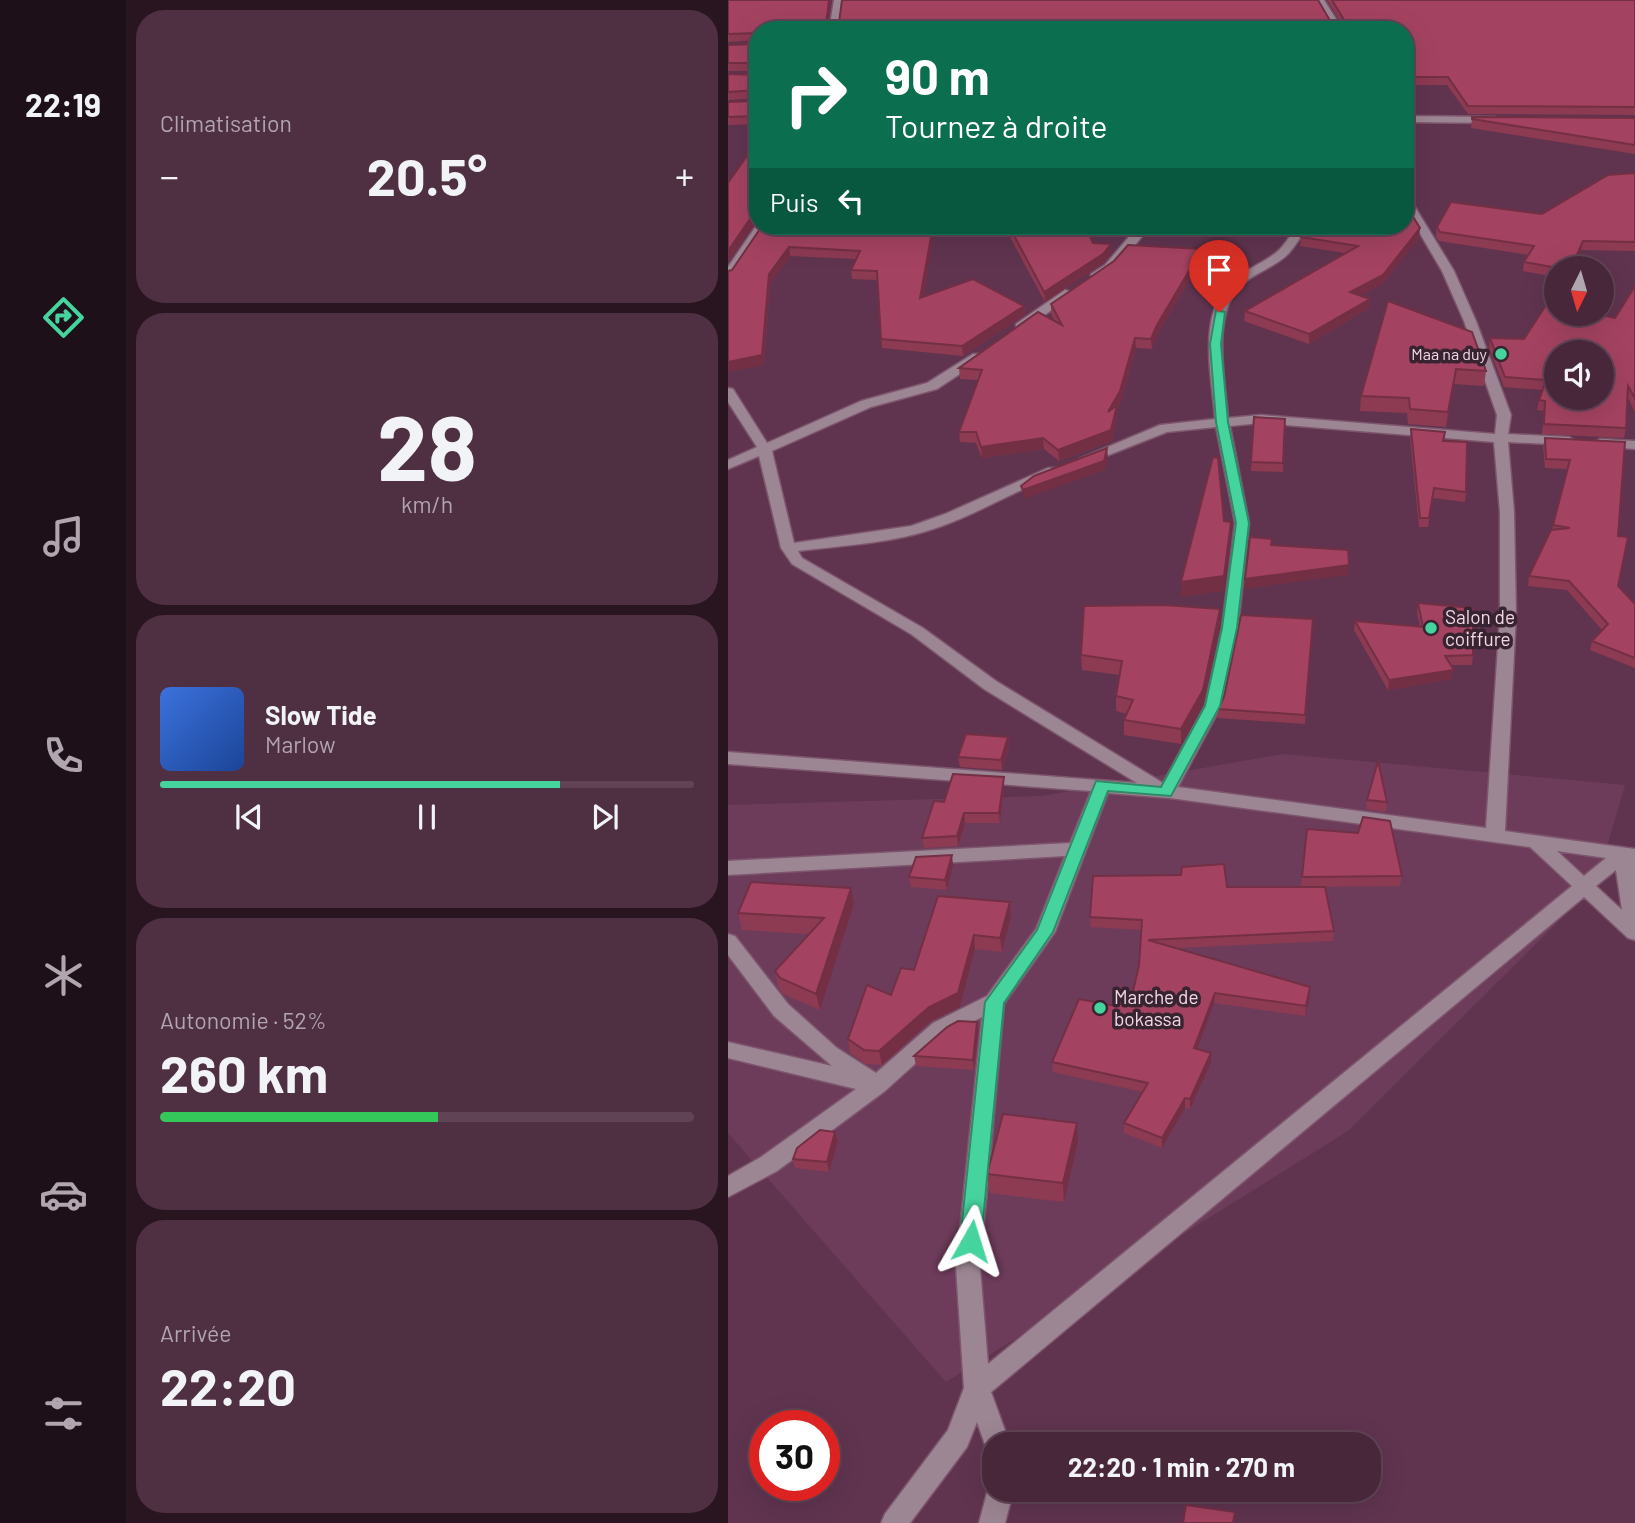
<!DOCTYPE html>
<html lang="fr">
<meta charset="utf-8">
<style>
:root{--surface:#48273b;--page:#4f2f42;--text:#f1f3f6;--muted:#b1a5af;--line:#604455;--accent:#46d49e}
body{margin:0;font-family:Barlow,sans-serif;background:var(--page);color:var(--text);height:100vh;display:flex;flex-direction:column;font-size:26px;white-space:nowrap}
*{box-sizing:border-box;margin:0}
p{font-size:23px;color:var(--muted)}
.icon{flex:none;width:38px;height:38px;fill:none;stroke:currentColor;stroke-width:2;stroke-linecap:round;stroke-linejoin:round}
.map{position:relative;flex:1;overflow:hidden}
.sheet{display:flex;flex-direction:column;gap:10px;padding:10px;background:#281520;width:602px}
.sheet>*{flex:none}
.top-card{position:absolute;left:21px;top:21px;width:665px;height:214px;border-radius:28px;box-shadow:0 7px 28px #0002,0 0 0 2px var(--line);background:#0b6e4f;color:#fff;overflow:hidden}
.needle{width:46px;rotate:185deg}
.fabs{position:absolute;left:816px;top:256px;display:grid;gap:14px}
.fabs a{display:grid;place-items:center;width:70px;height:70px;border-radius:50%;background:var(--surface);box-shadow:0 7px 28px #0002,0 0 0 2px var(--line);font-size:35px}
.speed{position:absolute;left:21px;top:1410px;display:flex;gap:14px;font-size:35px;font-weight:700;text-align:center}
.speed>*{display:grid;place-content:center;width:91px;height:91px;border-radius:50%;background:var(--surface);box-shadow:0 7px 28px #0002,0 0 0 2px var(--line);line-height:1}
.speed .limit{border:10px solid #d22;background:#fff;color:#111}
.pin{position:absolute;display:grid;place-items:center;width:60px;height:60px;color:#fff;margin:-72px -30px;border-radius:50% 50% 50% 0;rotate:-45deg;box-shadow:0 0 7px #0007}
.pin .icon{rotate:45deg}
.me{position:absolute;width:77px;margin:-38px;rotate:6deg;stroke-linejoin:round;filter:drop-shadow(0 0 5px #0008)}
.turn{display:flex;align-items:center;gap:24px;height:147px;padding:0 21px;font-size:32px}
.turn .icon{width:91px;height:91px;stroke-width:2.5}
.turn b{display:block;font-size:49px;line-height:60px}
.then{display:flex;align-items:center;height:66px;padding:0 21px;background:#0003;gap:14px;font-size:26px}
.big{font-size:52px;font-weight:700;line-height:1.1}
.sheet .tile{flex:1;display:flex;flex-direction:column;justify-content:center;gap:10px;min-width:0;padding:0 24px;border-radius:28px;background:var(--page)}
.sheet .dial{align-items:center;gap:0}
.dial b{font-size:91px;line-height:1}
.song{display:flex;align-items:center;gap:21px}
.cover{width:84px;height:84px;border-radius:10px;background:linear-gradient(135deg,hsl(220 70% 55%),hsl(220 70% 35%))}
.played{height:7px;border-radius:4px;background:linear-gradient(90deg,var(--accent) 75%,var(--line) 75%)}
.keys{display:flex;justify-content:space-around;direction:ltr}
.heat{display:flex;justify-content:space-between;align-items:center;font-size:38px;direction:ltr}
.charge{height:10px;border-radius:5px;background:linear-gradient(90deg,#34c759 52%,var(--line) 0)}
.trip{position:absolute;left:254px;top:1432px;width:399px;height:70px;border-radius:28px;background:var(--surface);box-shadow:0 7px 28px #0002,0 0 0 2px var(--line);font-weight:700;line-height:70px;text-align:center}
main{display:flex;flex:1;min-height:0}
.tab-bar{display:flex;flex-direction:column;width:126px;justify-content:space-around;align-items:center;background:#1d1018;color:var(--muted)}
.tab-bar .icon{width:49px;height:49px}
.tab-bar .active{color:var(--accent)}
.tab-bar b{font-size:32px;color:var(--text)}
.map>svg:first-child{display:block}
</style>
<main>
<nav class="tab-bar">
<b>22:19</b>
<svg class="icon active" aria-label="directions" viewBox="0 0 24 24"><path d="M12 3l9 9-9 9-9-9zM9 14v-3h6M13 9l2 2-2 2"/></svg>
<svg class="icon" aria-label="music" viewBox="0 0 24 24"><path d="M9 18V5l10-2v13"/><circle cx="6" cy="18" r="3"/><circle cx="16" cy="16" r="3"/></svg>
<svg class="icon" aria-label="phone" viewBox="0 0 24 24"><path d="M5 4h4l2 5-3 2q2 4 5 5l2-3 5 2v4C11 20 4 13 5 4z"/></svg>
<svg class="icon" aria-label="climate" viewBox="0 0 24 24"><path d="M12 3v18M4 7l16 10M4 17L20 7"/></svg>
<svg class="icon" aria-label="car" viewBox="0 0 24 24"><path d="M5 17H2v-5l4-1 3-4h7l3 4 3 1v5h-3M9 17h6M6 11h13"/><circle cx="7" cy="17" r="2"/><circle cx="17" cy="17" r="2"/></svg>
<svg class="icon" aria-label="filters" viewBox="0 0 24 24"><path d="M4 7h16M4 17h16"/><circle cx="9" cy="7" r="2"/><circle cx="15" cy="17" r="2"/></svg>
</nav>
<section class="sheet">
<div class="tile"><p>Climatisation</p>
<div class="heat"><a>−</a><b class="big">20.5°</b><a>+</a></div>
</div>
<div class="tile dial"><b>28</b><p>km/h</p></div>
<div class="tile">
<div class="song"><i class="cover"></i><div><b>Slow Tide</b><p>Marlow</p></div></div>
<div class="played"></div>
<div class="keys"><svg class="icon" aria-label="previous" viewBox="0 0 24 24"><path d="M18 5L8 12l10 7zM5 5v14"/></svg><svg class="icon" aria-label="pause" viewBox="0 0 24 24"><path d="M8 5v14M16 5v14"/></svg><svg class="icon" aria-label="next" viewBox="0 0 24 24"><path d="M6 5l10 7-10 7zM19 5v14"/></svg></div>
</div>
<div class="tile"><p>Autonomie · 52%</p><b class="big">260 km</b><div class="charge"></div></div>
<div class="tile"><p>Arrivée</p><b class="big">22:20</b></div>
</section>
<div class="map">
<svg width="907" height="1523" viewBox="0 0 907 1523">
<rect width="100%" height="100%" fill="#60344f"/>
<path fill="#6e3c5b" d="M555,754L897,785L868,884L620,1131L218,1382L0,1133V805L314,796Z"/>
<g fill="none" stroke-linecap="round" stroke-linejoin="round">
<g stroke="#7d556d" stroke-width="3">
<path id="minor" d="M106,0H114L109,30H101Z
M588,0H596L615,30H606Z
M677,116L767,117L772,120L767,123L677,122Z
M677,188L682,191L687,207L726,271L748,321L783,415L780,434L841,437L848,441L841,445L780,442L786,512L788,615L777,831L907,849V940L900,938L856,897L263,1392L282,1444H266V1455L260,1453L249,1422L239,1447L182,1523H153L157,1514L220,1430L236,1388L228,1267L254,1017L219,1035L157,1091L49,1171L0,1197V1176L33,1157L128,1089L0,1058V1042L104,1066L46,1016L0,955V934L7,936L60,1004L109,1048L148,1073L205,1023L259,996L308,929L337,856L0,875V861L342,843L363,791L0,764V752L409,783L256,689L183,634L64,564L53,548L31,456L0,469V460L29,447L0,402V388L5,389L39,443L133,401L199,383L245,354H253V360L209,389L143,407L44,451L66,543L183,526L217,514L320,468H330V474C283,492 240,520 192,533C152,544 110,546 70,551L74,558L195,628L268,681L435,783L477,706L494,628L507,523L488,427L439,432L363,462H353L351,459L432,425L487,419C484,375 467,308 509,277C522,267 542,260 553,248C559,241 564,233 569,226H580C574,235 568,245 561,253C549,266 529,272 516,283C482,310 497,380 500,418L533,415L767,434L769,415L736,321L714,271L677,208ZM533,423L766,442L772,512V615L758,828L450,787L493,706L510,628L521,523L502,426ZM380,793L442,798L802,847L844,886L260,1364L252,1267L276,1004L327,932ZM829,851L878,858L856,876ZM888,870L894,910L868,886Z
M30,223V226H38L4,278L0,280V267Z
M410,226H422C410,241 383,281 363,278V274L377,265Z
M337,290L347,293L296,330H288V324Z
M872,439L907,441V449L867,446L865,443Z
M266,1479V1489H286L277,1523H251L260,1489Z"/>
</g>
<use href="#minor" fill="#9d8693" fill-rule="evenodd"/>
</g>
<path fill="#8d3a53" d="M0,0H103L100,24H604L613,23L599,0H907V115L740,114L719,85H677V30H30V40L0,42Z
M30,43V98L0,100V74L29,75L30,71H0V45L29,44Z
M30,100V124L0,125V102L29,101Z
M744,117L907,118V154L743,128Z
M30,140V222H28L0,262Z
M907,173V251L853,250L828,268V277L795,271L796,262L801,255L711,241L708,237L709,227L814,214Z
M34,226H207L195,297L296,306L297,315L235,356L154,348L150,280L124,279L123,270L128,259L62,256L42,284L36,365L4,270Z
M276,226H357L365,243L383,253L375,263L317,302Z
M543,226H567L563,230Z
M573,237L691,238L654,284L633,295L642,299L641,308L581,344L516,321L517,311L617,253L572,246Z
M474,249V259L429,335L424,349L408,348L393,402L389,408V416L384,441L331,461L316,449L254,458L248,443L232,442L231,432L250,380L232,379L231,368L327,321L323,314V304Z
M907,286V412L900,398L898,428L896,438L814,434L816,411L809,410L811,400L814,390L776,387L761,348L762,338L796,339L887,318Z
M660,301L758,371L756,386L726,384L718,427L680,424L679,413L632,411L633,396Z
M526,417L557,419L555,472L523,471Z
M683,429L717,432L716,441L738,492L737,502L705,498L700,527H691L682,438Z
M817,438L897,442L890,536V586L907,604V668L862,650L864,641L874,630L839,590L800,586L801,576L824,530L840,469L817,468L815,447Z
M690,603L745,655L744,665H723L724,679L660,690L626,630L627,621L692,626L689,613Z
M492,609V624L475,705L453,744L396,735V720L399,714L388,711V696L392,675L354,670L353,655Z
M585,619L577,724L489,718L490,709Z
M280,737L281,747L274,770L232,767L230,757Z
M276,777V787L272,823H237L230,846L196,848L194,838L216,802Z
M639,800L659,802L658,812L638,809Z
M579,829L674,876L672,886L573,887Z
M225,865L219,890L183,887L181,877Z
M499,887L606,931L605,941L450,948L582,997L577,1016L486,1003L469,1049L483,1063L462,1109L457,1108L434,1148L396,1133V1123L415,1092L325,1072L324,1062L403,1000L411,965L413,930L363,927L362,917Z
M282,902L283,916L274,952L247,949L232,1007L203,1021L154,1065L138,1064L122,1053L120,1039L163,995Z
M126,904L92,1010L55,994L50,987L47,971L82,934L14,930L10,913Z
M250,1032L246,1070L188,1066L186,1056Z
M107,1132L110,1142L101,1172L67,1168L65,1159Z
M350,1142L336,1202L262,1193L259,1174Z"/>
<path fill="#732f44" d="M101,0H103L99,30L98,24Z
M26,213L28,222L0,262V251Z
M205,226H207L194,308L192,298Z
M692,228L691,238L654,284L622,301V292Z
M855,241L853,250L845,268H843Z
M383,244V253L375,263L317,302L316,292Z
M61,247L62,256L42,284L36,365L0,372V362L41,274Z
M474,249V259L429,335L424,349L423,339L429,325Z
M642,299L641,308L581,344V334Z
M296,306L297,315L235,356L234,346Z
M407,338L408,348L393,402L389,408V416L384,441L331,461L330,450L380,412Z
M728,369L726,384L718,427L720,412Z
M315,438L316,449L254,458L253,447Z
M379,448L380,457L377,470L296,499L295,490Z
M503,522V537L496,591L453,597V582Z
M621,565L620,575L517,589V579Z
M492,609V624L475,705L453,744V729Z
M726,670L724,679L660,690L661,680Z
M280,737L281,747L274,770L273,760Z
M276,777V787L272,823L271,813Z
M236,813L237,823L230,846L229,836Z
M224,855L225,865L219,890L217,880Z
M123,888L126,904L92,1010L88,994Z
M282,902L283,916L274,952L272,938Z
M246,935L247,949L232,1007L203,1021L154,1065L151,1051Z
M582,987V997L577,1016L578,1006Z
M487,993L486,1003L466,1058V1048Z
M249,1022L250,1032L246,1070L245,1060Z
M483,1053V1063L462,1109V1099Z
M457,1098V1108L434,1148V1138Z
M349,1123L350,1142L336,1202L335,1183Z
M107,1132L110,1142L101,1172L99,1162Z"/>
<path fill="#a44361" stroke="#732f44" stroke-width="2" fill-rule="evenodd" d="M0,0H101L98,24L111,23L114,0H590L604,24L618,23L604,0H907V107L740,106L720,77H677V30H30V36L29,33L0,34Z
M30,43V64L29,63H0V45L29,44Z
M30,71V94L29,90L0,92V74L29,75Z
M30,100V116L0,117V102L29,101Z
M744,117L907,118V145L744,119Z
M30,140V213H26L0,251V183Z
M907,173V242L855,241L843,268H830L796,262L806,246L712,232L709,227L723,202L814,214L880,175Z
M684,215L692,228L655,275L622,292L642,299L581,334L517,311L630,246L573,237L578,226H677V219Z
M34,226H205L192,298L245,279L296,306L234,346L153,339L149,271L123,270L132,251L61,247L41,274L34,355L0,362V271L4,270Z
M281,226H357L365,243L383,244L375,254L316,292Z
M400,245L474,249L429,325L423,339L407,338L392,391L380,412L389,405L383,430L330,450L315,438L253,447L248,432H231L254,370L231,368L310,312L334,325L323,304L386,261Z
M907,286V398L900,386L898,428L816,424L817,401L811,400L818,380L777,377L762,338L796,339L818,305L828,307V313H862L887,318ZM828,352H873V397H828Z
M660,301L744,332L758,371L728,369L720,412L682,409L681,398L633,396Z
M526,417L557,419L555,463L523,462Z
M683,429L717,432L715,441L739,442L738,492L706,488L701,518H692Z
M817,438L897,442L890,536L900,537L890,586L907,604V658L864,641L880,624L841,581L801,576L823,530L842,528L825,525L842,460L818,459Z
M379,448L376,461L295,490L293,486L306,476Z
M485,457L490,458L496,521L503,522L496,576L453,582Z
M522,537L544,539L543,545L620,550L621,565L517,579Z
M690,603L745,608V655L717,656L726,670L661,680L627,621L695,627Z
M436,605L492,609L475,690L453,729L396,720L405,700L388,696L394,661L353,655L356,606Z
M513,615L585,619L577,715L490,709L496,697Z
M238,734L280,737L273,760L230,757Z
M650,761L659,802L639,800Z
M225,774L276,777L271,813H236L229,836L194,838L206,801L216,802Z
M635,817L662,821L674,876L574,877L579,829L630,833Z
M224,855L217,880L181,877L188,857Z
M496,864L499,887H597L606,931L420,940L582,987L578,1006L487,993L466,1048L483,1053L462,1099L457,1098L434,1138L396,1123L420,1083L324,1062L351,999L388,1006L389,999L403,1000L411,965L414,920L362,917L365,876L453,875L454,867Z
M23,882L123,888L88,994L52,978L47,971L96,918L10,913Z
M210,896L282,902L272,938L246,935L230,993L201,1007L151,1051L136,1050L120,1039L139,985L163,995L173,968L186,970Z
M230,1021L249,1022L245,1060L186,1056L219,1027Z
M275,1114L349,1123L335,1183L259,1174Z
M92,1130L107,1132L99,1162L65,1159L69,1148Z
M458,1505L507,1512L505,1523H455Z"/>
<path fill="#46d49e" stroke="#2e8a67" stroke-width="2" d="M488,310L497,312L493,344L500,422L521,523L509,628L492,706L443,796L380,791L325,932L276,1003L253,1241L250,1247L243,1250L235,1247L232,1241L257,1002L309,930L368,781L433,787L477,706L494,628L508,523L488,422L482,344Z"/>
<g fill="#46d49e" stroke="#382430" stroke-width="2.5">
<circle cx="773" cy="354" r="7"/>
<circle cx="703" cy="628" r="7"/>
<circle cx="372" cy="1008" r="7"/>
</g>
<g text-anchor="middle" stroke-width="7" stroke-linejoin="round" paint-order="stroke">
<g font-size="16" fill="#f3d7e6" stroke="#382430" text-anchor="end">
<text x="759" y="360">Maa na duy</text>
</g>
<g font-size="19" fill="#f3d7e6" stroke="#382430" text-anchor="start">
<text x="717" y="624">Salon de<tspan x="717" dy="22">coiffure</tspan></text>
<text x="386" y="1004">Marche de<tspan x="386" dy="22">bokassa</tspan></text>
</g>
</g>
</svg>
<div class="fabs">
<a><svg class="needle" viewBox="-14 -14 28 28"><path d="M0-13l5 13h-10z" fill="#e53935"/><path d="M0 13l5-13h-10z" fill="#b1a5af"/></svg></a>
<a><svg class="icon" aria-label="sound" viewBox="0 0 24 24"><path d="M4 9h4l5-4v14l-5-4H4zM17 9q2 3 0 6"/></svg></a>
</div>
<div class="speed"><div class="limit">30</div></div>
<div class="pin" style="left:491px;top:312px;background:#d93025"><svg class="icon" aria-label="arrive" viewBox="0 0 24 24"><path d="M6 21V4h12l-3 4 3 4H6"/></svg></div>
<svg class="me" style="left:243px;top:1241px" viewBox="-20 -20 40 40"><path d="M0-17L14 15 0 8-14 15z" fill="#46d49e" stroke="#fff" stroke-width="4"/></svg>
<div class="trip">22:20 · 1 min · 270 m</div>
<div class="top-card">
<div class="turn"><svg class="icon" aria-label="right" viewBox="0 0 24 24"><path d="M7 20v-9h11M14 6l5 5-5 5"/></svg><div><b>90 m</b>Tournez à droite</div></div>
<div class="then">Puis<svg class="icon" aria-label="left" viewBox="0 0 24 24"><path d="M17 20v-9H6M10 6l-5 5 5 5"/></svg></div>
</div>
</div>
</main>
